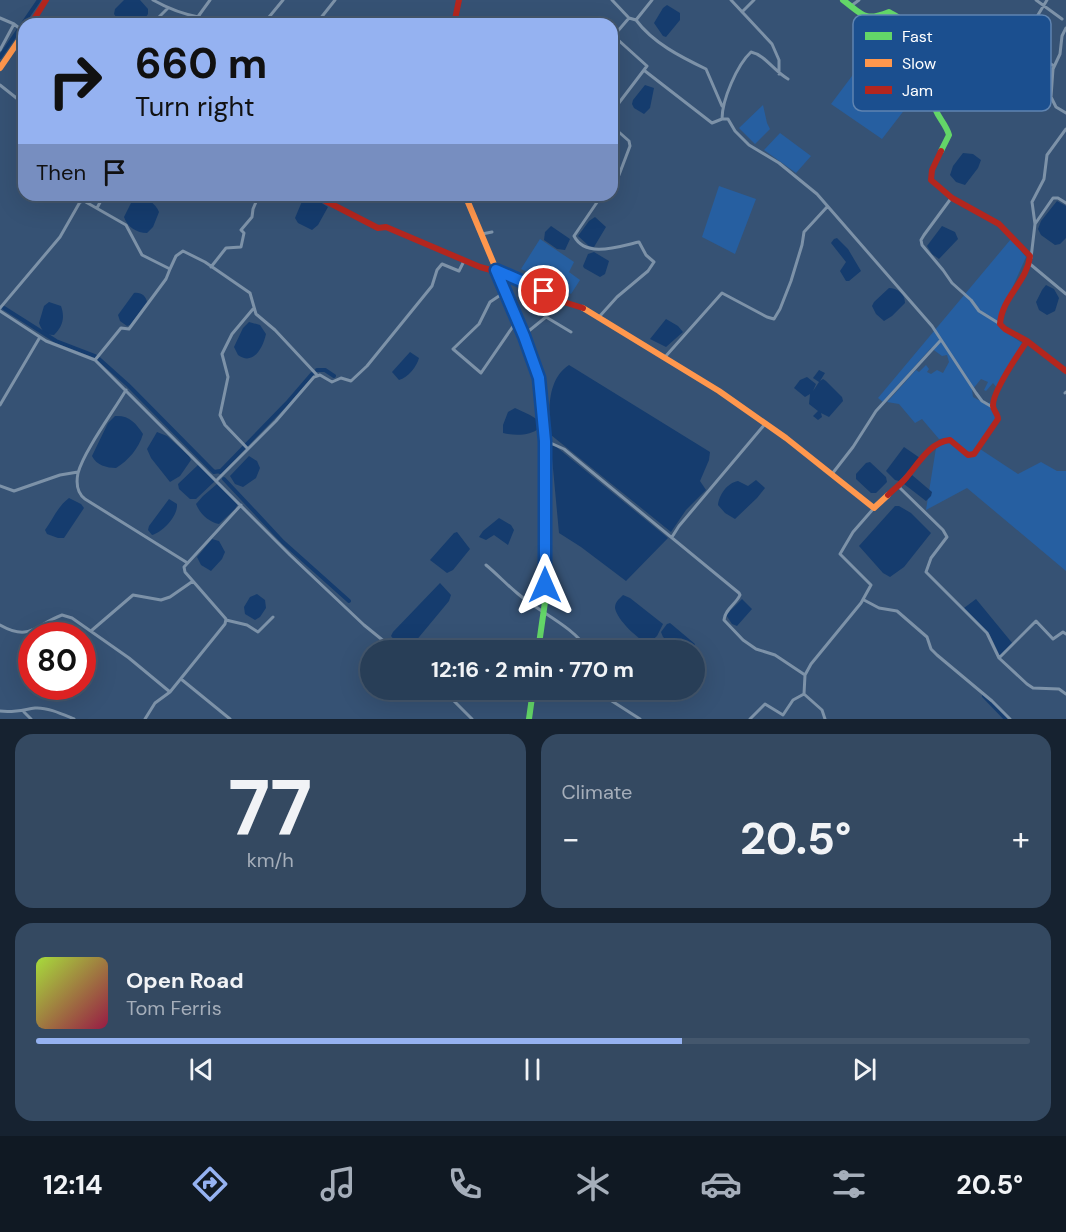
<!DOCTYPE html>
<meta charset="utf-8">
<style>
:root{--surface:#283e57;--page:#344961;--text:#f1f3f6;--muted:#a5aeba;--line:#44576d;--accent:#95b2f1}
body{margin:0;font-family:"DM Sans",sans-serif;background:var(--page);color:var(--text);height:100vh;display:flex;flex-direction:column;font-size:22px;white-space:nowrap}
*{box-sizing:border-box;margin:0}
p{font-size:20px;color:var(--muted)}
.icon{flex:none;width:33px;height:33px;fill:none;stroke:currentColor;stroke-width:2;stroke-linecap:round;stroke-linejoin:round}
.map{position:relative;height:719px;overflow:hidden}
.sheet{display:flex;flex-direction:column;gap:15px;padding:15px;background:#162230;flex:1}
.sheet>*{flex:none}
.top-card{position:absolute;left:18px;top:18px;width:600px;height:183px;border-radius:18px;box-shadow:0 6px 24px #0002,0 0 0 2px var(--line);background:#95b2f1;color:#111;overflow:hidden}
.speed{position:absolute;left:18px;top:622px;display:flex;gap:12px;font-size:30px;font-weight:700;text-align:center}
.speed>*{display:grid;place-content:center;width:78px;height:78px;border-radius:50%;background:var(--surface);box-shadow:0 6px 24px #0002,0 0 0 2px var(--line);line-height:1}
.speed .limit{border:9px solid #d22;background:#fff;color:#111}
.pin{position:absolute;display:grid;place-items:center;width:51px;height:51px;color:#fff;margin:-26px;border:3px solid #fff;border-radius:50%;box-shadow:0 2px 6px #0007}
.me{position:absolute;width:66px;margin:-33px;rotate:0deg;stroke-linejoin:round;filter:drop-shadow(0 0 4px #0008)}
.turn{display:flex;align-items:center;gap:21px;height:126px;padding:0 18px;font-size:27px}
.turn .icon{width:78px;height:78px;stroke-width:2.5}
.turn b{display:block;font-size:42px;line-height:51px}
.then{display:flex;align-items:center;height:57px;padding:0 18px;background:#0003;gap:12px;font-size:22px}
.big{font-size:45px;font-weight:700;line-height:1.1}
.sheet .widget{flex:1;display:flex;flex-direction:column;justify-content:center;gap:9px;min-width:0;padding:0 21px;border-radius:18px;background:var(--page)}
.sheet .dial{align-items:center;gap:0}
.dial b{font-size:78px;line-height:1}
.song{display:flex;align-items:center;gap:18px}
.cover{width:72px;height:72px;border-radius:9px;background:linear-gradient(135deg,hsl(80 70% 55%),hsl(340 70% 35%))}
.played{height:6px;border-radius:3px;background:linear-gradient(90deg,var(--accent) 65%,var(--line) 65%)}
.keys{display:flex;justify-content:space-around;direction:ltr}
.heat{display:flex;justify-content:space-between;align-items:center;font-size:33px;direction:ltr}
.sheet .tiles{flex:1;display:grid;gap:15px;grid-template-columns:1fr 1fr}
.widget:last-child{grid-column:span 2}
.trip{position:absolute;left:360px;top:640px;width:345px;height:60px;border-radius:30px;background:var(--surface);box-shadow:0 6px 24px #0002,0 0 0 2px var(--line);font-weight:700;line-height:60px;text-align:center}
.dock{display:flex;height:96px;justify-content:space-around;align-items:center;background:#101923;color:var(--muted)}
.dock .icon{width:42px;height:42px}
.dock .selected{color:var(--accent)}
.dock b{font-size:27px;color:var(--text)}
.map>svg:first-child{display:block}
</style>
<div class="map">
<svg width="1066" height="719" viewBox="0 0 1066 719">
<rect width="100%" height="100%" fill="#365274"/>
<path fill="#265fa1" d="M861,64L912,100L882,139L831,104Z
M763,105L767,123L770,129L755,144L739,128Z
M780,133L811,156L796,173L764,150Z
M719,186L756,199L735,254L702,237Z
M540,239L574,262L569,272L580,280L571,294L521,269Z
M1011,239L1026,257L998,320L1000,328L1022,343L997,388L993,383L986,391L984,390L988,382L981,379L972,390L973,397L986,404L991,402L997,417L972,453L968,454L947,438L939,439L922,419L915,423L899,404L887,402L916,370L919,372L926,365L929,369L927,372L931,374L937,370L943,373L949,362L947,355L942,356L931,348L883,402L878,398Z
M948,442L971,457L980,449L1018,474L1041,462L1057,471H1066V571L967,488L926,510L936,448Z"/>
<path fill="#153c6e" d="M124,0H140L148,9V14L142,23L121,24L114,14L115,9Z
M667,5L680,13V20L666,37L663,36L654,23L663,8Z
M645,85L654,88L650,108L644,114L634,108L632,104L633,100Z
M963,153L973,154L981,160L978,168L965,185L956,182L950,175L953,166Z
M135,195C144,196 156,203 159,212L153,227L147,233C137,233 127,227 124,217Z
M309,195L328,207L318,225L312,230L298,223L295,218L303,199Z
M1057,201L1066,206V238L1060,244L1055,245L1041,235L1038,229L1041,221Z
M595,217L606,227L594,247L589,246L578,236L589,221Z
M551,226L570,239L565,250L557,249L544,240L545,232Z
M942,226L955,232L958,239L939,259L932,254L927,246Z
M837,238L848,249L861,271L849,281H846L840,271L846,262L831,243L834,239Z
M594,252L609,261L605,274L600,277L584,268L583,266L588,254Z
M1046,285L1054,289L1059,298L1055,311L1047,315L1039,310L1036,302L1042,290Z
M889,288C897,288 905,294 905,303L892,316L884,321L876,314L872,306L874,302Z
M134,293C141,292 146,296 147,302L130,325L127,326L120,321L118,315Z
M49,302L61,306C65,317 63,326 54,335C45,335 42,331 39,323L44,306Z
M666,319L678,326L683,332L666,347L650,339Z
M249,322L260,325L266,334C263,348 253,366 238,355L234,347L243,328Z
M410,352L419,358C417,366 408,378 399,380L392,372Z
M569,365L710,452L709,460L700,481L706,490L686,510L671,532L551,435C548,412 547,379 569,365Z
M819,370L825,373L820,381L823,379L826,381L842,397L843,401L829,417L821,413L822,417L818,420L813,416L818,411L809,404L810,394L805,397L794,388L800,380L807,377L816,384L813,391L819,382L813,378Z
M515,408L530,415L538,420L539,428C531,436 514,436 503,433V425L508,412Z
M115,416C129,415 136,423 143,434C139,448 128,461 116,468C107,468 96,465 92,456L108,423Z
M157,432L167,436L189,456L191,460L180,476L170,482L151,458L147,449Z
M554,445L668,538L626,581L581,547L559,533L551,447Z
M904,447L920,458L899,481L895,480L886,471Z
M249,456L257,461L260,468L256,478L243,487L235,484L230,476Z
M870,462L886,477L887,482L876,493H871L856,479V474L866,463Z
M199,464L215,481L196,499H190L179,489L178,484Z
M912,475L932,492L931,496L926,501L904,484Z
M738,481L748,486L756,480L765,488L757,498L735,519L725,513L718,505C719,495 727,483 738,481Z
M217,484L238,504L235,509L219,524C209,522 200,514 196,504L203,496Z
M69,498L81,504L84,508L64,538H58L47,534L45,530C53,519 58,506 69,498Z
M169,499L177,504C178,516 163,532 152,535L148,530L149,526Z
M895,506H899L911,513L931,533L904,567L890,577L883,573L859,546Z
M499,518L511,525L514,530L508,545L494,535L486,540L479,537L483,531Z
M457,532L470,549L453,570L447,573L430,560L454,533Z
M212,539L219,541L225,552L222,559L211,571L201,565L197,557Z
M440,583L451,595L449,601L410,648L405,649L400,647L391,636L393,632Z
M257,594L265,600L266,608L260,617L255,620L245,614L244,607L250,597Z
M623,595L630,598L663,624L657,636L648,644C638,639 617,620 615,608C615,602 619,599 623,595Z
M742,599L752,609L737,626L732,624L726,615Z
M976,599L1013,644L1000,656L990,635L964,608Z
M670,623L695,644L692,651H679L663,637L661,632L667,624Z"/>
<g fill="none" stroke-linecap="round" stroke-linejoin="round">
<path stroke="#153c6e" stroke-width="4" d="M0,57L39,0
M4,308L56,341L95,356
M99,359L128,385L214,472L220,471
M317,370H325L334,376
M220,472L287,403L312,374
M224,479L283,542L349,601
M984,696L1006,719"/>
<path stroke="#7d92a8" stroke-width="3" d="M153,0C195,24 230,20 276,24
M612,0L629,18L636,20L652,0
M731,0L772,44L779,60V74
M1036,0L1062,19
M1047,0L1024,38L1023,43L1027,49L1054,66
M851,6L859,0
M742,12L754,0
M0,18L14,24L24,32
M197,18L210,0
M636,20C653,43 681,57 706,69L722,106
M265,22L283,0
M152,24L168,8
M316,24L335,0
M1066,28L1062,36L1060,54L1053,69L1051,97L1056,107L1066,113
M0,50L14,24
M645,71L712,123L722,119H728L735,131L749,145L779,163L817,194L932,326L976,393L982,401L994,408
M0,85L24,104
M612,112L647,66L616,38L617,32L629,18
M722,119C722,100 737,65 751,52C765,55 775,72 788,79
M612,126L629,141L630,146L619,175L612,184
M952,197L924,235L921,240L922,245L943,270L952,283L971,300L979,311L1000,324
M97,208L104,195
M1035,224L1053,198H1058L1066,203
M482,234L492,232
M1031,258L1035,224L1032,202L1044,179L1047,155L1066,129
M1030,264L1066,294
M211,267L226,248L241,247L244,233L241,230L252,217L253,209L259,195
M505,292L490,302L479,324L453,349L481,373L516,322
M0,308L60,237L80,202L84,201L126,225L142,255L170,269L176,256L183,251L205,262L250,293L256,314L275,330L317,375
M0,311L46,341L95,360L290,555L364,625L396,651
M599,317L617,297L648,271L654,262L646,255L639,242C620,246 586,259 574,236L602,195
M525,334L546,317L571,332
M665,357L722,293L767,317L774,319L780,309L791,281L802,245L804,232L827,207
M95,360L121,328L129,329L166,279L170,269
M126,390C113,412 84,451 78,473C76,483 77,493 85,499L186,562
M1065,393L1066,392
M0,405L40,337
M546,441L564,449L739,593L740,595C736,604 725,609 724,620L743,640L756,649L775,655L805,675
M248,449L225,425L220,415L228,377L222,354L232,334L253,309
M832,474L853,447L876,411L940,341
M217,480L276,421L314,377L320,375L332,382L341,378L351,381L367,366L432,286L437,270L442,264L459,271L464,261
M900,484V488L943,530L947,537L931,558L926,572L987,633L999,658L1027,684L1033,688L1059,689L1066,694
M0,486L14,491L60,475L78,472
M672,537L679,526L765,424
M486,565C497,574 506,584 517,593C540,613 572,625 589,651
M864,600L879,608L897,611L927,637L931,649L937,655L992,701L1010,719
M226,620L247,625L258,632L273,617
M0,625C30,642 35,625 62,615L72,618L129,658L170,692
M91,631L133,595L161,600L170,597L193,581
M999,658L1036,621L1053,639L1063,632L1066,634
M181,679L230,719
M443,690L472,719
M598,690L604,696L640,719
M804,694L805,675L811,664L861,603L871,585L840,554L853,532L874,508
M0,711C13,713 22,710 35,708C47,707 62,714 74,719
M24,712L31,719
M145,719L155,703L170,692L225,624L226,619L185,572L184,567L241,505
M750,719L765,704L783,715L793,700L804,694L822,710L825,719"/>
<path stroke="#63d668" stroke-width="6" d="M843,0C863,15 864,22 889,12C904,21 950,45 944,65C941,77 931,88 933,101C934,114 946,123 949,135L941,151
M538,651L545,602L546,520
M529,719L533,690"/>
<path stroke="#ff974d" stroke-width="6" d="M0,68L24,33
M465,195L524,336L539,378L544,424L546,520
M583,308L719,391L786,438L874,508L888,495"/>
<path stroke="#b3261e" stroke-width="6" d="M31,24L46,0
M454,24L459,0
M941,151L932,170L931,180L952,198L999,224L1030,256C1027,282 1002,297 1000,324L1005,329L1027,341L1066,371
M316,196L378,228L386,227L480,267L509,275L567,303L583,308
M888,495C894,489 901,484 906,478C918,464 930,442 950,440L968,455L974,454L998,419C998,414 993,410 993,406C992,392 1019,353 1027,341"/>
</g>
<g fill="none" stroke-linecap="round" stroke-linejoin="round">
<g stroke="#114b97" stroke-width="15">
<path id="route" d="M544,291L496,270L524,336L539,378L545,441V585"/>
</g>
<use href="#route" stroke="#1a73e8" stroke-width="10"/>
</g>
<rect x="853" y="15" width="198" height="96" rx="9" fill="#1b4f8f" stroke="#5f84b1" stroke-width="1.5"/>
<rect x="865" y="32" width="27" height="8" fill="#63d668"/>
<rect x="865" y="59" width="27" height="8" fill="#ff974d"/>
<rect x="865" y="86" width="27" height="8" fill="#b3261e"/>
<g font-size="16" fill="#fff">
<text x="902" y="42">Fast</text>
<text x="902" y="69">Slow</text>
<text x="902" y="96">Jam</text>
</g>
</svg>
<div class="speed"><div class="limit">80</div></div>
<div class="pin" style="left:544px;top:291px;background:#d93025"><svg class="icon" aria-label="arrive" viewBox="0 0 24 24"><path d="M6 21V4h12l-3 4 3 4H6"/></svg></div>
<svg class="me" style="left:545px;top:585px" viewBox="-20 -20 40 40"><path d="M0-17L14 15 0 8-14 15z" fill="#1a73e8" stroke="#fff" stroke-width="4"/></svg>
<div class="trip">12:16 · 2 min · 770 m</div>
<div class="top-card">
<div class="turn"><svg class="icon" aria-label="right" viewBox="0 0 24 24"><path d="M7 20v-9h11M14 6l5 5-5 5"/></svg><div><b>660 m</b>Turn right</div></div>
<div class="then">Then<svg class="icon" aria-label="arrive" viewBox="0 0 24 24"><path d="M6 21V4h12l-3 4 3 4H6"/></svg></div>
</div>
</div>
<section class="sheet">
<div class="tiles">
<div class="widget dial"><b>77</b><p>km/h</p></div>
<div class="widget"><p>Climate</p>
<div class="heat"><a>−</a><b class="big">20.5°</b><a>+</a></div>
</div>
<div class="widget">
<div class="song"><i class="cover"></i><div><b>Open Road</b><p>Tom Ferris</p></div></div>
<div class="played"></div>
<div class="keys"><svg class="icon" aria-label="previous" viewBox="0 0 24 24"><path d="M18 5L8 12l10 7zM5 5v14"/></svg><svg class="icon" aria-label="pause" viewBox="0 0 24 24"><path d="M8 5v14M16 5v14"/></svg><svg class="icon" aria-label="next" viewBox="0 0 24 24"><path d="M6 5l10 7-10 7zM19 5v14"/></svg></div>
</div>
</div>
</section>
<nav class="dock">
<b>12:14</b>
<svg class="icon selected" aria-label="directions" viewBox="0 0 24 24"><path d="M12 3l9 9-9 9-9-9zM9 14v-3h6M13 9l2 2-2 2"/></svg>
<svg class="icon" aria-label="music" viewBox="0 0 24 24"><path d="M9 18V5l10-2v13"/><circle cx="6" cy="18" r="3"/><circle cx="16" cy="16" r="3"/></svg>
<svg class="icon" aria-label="phone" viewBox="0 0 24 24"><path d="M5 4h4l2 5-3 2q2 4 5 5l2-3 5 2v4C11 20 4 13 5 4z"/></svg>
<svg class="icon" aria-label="climate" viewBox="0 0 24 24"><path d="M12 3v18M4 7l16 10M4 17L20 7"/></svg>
<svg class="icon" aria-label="car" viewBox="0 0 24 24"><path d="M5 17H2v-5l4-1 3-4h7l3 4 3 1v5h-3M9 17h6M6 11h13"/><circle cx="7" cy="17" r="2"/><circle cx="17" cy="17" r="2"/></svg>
<svg class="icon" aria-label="filters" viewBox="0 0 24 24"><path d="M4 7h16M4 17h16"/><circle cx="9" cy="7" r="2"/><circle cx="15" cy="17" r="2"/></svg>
<b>20.5°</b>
</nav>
